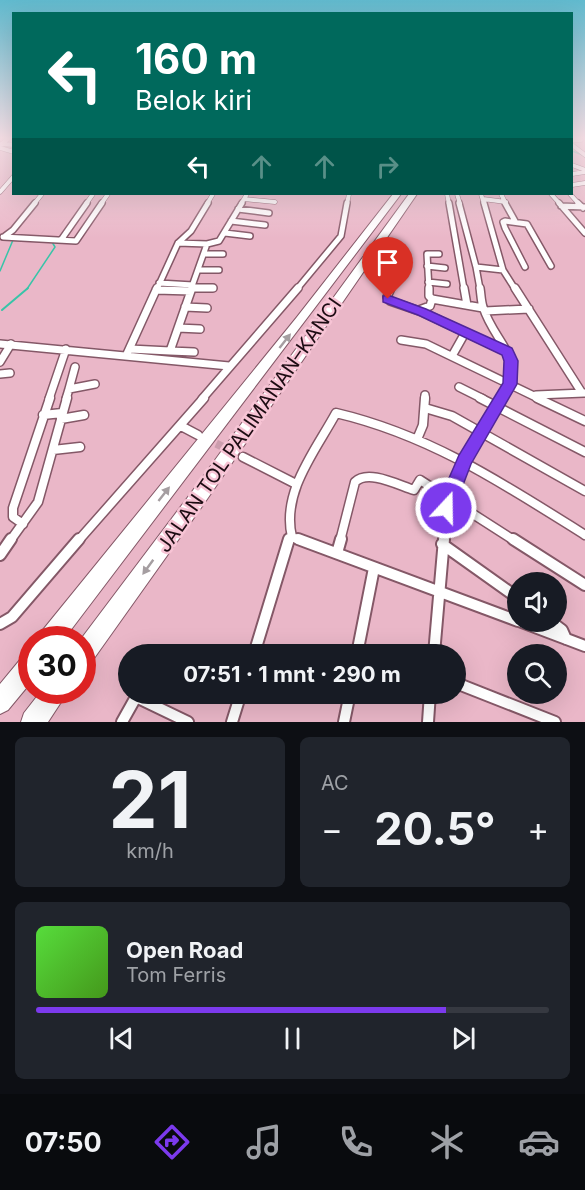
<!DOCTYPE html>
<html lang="id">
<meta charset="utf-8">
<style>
:root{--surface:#171b24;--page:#20242c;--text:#f1f3f6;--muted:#9ea1a6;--line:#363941;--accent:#7c3aed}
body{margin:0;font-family:Inter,sans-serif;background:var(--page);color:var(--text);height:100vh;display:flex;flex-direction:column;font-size:22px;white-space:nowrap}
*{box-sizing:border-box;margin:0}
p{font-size:20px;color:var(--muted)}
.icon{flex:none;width:33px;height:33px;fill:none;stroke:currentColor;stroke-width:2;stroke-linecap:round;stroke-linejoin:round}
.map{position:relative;height:722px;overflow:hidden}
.side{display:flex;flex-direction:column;gap:15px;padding:15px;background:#0d0f14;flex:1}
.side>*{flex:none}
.hud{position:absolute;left:12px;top:12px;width:561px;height:183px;border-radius:0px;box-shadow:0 6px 24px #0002;background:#00695c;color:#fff;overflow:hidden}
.buttons{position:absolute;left:507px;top:572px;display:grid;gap:12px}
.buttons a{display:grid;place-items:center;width:60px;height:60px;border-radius:50%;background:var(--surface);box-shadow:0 6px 24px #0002;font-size:30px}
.speed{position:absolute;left:18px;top:626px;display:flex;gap:12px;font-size:30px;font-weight:700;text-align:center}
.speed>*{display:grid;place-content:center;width:78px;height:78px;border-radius:50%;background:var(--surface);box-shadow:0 6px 24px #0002;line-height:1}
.speed .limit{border:9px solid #d22;background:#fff;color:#111}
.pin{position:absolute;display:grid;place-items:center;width:51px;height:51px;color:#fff;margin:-62px -26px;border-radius:50% 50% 50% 0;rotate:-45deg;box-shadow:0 0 6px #0007}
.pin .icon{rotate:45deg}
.me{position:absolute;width:66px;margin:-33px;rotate:21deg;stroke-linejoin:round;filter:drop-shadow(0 0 4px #0008)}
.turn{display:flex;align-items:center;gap:21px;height:126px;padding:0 24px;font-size:27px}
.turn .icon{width:78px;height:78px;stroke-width:2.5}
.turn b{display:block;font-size:42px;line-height:51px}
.lanes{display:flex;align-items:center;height:57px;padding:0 24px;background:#0003;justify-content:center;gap:30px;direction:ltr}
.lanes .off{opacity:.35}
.big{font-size:45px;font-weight:700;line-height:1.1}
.side .widget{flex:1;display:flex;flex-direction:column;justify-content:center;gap:9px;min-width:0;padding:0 21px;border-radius:9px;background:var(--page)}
.side .dial{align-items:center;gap:0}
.dial b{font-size:78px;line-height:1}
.song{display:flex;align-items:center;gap:18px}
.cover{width:72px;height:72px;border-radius:9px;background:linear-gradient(135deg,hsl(110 70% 55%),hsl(100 70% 35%))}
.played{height:6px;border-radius:3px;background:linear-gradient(90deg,var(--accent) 80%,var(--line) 80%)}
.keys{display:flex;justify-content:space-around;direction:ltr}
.heat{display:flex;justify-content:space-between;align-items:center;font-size:33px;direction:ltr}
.side .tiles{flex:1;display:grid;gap:15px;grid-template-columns:1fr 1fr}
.widget:last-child{grid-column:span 2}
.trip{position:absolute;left:118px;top:644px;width:348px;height:60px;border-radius:30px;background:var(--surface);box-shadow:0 6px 24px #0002;font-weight:700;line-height:60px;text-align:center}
.dock{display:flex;height:96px;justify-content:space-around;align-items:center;background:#090b0e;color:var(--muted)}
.dock .icon{width:42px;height:42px}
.dock .on{color:var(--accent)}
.dock b{font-size:27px;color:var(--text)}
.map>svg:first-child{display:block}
</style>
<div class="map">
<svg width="585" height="722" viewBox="0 0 585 722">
<rect width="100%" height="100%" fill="#eab7c8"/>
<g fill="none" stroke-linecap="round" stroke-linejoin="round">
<path stroke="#38c4a8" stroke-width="1.5" d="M572,151L583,155
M0,271L13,240
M27,289L55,247L52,242"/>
<path stroke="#38c4a8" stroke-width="2" d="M2,310L28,288"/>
<path stroke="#cb9dad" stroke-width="8" stroke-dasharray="8 4.5" stroke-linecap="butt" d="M205,438L243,457"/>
<g stroke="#845867" stroke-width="5">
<path id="minor-far4" d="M572,140H581
M1,144L14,145
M0,145L11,137
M572,145L585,155
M0,148L14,152
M572,165L585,170
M572,174L585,172
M572,185L585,183
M0,192L14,176
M447,194L449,204
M457,194L460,204
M481,194L484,204
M501,194L506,204
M551,194L560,204
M570,194L579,204
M244,199L275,202
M483,199L506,202
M34,204L42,194
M86,204L93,194
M101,204L108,194
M207,204L213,194
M241,204L247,194
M347,204L349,194"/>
</g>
<g stroke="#845867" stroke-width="8">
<path id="minor-far3" d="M449,203L464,289
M459,203L476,267
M484,203L503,270L515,289
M505,203L515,221
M559,203L585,233
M578,203L583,208
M561,206L585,207
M238,209L269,213
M231,221L265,225
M225,233L250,236
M5,236L13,230L35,203
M3,237L76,241L102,203
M61,240L87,203
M178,243L207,244L219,241L242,203
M204,254H223
M427,266L445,268
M525,267L505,228L503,222L505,221L527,224L551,266
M198,270H219
M428,282L447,284
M159,283L193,285
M192,288H213
M157,289L178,243L191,231L208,203
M191,289L207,244
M297,289L341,236L347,203
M390,289L402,261
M429,289L427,254H439
M480,289L476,267L503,270"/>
</g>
<g stroke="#845867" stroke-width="10">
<path id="minor-far2" d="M192,288H213
M391,288L387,297L390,301L422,312L507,352
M464,288L467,305
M480,288C481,294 481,301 483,307C495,345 527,355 501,399
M515,288L582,393
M156,290L191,291
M432,299L483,308
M185,307L207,308
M419,310L430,306L432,299L429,296V288
M485,311L529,309
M178,328L200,329
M401,340L426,344L540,399
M0,344L229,366
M130,349L170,351L192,288
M170,351L194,352
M126,356L157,288
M452,356L465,333
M0,362L11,344
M0,374L10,373
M459,387L483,399
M69,389L75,367
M536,395L584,393
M49,399L66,349
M66,399L69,389L95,384
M202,399L298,288
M425,399V395"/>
</g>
<g stroke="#845867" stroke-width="11">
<path id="minor-far1" d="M480,398L585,452
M537,398L585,421
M425,408L452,416L585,491
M43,415L62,413
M61,419L84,415
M181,426L198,435
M418,437L423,425L425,398
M53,450L80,447
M243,457L296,484
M23,524L13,517V508L50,398
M292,537L302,541
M10,541L38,502L67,398
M78,541L204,398
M288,541L292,537C281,492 316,450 336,413C430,435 504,484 585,535
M340,541L355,482C368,469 398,485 414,490L420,480L515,541
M444,541L447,500L465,460L502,398"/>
</g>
<g stroke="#845867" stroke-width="14">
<path id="minor" d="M298,539L518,621
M513,539L585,585
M442,544L518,598
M337,553L341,539
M0,555L11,539
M519,621L585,646
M550,621L562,630L566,639
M0,624L12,617L79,539
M254,654L289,539
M357,654L374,568
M434,654L444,539
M456,683L555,722
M122,722L136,697L188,722
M232,722L241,693
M344,722L350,693
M428,722L430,693"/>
</g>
<g stroke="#845867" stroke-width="2">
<path id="motorway" d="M393,194H401L64,639H39L42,631L297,317Z
M409,194H417L203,505L90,664L82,667L81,639L191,493Z
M32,652V681L8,710L0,714V684L24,655Z
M42,690H69L48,722H21L24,713Z"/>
</g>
<use href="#minor-far4" stroke="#fff" stroke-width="4"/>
<use href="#minor-far3" stroke="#fff" stroke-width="5"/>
<use href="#minor-far2" stroke="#fff" stroke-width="7"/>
<use href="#minor-far1" stroke="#fff" stroke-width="8"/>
<use href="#minor" stroke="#fff" stroke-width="10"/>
<use href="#motorway" fill="#fff" fill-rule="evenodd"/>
</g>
<defs><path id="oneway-solid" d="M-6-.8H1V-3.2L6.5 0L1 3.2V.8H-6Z" transform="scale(1.5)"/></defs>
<g fill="#a59ea1">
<use href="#oneway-solid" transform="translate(285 341) rotate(-52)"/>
<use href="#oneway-solid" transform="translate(164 494) rotate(-52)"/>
<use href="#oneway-solid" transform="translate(148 567) rotate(126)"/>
</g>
<linearGradient id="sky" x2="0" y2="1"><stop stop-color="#61bace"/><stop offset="0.58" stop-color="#f6dfe6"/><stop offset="1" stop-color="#f6dfe6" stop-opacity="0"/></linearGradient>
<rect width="585" height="238" fill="url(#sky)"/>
<path fill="#7c3aed" stroke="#51269a" stroke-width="1.5" d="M388,295L426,309L512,348L518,361L517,384L471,464L452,514L446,517L439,514L436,508L459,455L503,383L504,361L502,355L418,315L383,302V296Z"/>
<g text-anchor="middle" stroke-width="5" stroke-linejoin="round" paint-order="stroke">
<g font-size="20" fill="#1d0c13" stroke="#f7c4d5">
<text transform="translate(249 425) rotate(-55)" y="7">JALAN TOL PALIMANAN–KANCI</text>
</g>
</g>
</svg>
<div class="buttons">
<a><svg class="icon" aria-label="sound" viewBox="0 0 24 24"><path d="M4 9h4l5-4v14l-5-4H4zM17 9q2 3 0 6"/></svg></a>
<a><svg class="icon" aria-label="search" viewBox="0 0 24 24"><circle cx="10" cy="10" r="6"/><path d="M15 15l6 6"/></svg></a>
</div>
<div class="speed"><div class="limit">30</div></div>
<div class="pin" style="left:388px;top:299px;background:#d93025"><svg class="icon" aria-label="arrive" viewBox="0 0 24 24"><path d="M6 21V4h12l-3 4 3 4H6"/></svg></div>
<svg class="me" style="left:446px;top:508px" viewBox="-20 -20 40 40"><circle r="17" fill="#7c3aed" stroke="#fff" stroke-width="3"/><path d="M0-11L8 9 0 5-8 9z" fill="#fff"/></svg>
<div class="trip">07:51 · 1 mnt · 290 m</div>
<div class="hud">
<div class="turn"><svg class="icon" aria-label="left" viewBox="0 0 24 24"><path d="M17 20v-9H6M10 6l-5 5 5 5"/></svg><div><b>160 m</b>Belok kiri</div></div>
<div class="lanes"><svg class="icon" aria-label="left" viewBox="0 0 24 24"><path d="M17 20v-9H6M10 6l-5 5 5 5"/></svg><svg class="icon off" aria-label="ahead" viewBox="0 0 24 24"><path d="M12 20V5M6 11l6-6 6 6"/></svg><svg class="icon off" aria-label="ahead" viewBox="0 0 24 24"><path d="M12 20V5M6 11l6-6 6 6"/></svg><svg class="icon off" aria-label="right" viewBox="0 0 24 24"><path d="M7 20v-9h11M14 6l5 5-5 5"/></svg></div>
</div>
</div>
<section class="side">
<div class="tiles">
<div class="widget dial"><b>21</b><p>km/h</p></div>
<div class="widget"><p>AC</p>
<div class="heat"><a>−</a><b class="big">20.5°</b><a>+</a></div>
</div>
<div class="widget">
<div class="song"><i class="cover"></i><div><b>Open Road</b><p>Tom Ferris</p></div></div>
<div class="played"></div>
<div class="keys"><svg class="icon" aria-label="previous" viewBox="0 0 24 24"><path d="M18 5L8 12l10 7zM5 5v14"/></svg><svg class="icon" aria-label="pause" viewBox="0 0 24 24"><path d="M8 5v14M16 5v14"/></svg><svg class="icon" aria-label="next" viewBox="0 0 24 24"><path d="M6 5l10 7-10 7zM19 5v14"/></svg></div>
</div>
</div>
</section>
<nav class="dock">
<b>07:50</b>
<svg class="icon on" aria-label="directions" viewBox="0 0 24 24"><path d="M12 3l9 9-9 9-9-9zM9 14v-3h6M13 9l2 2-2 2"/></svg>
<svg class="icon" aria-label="music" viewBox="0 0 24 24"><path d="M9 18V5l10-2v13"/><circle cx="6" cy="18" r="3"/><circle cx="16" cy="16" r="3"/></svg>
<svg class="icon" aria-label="phone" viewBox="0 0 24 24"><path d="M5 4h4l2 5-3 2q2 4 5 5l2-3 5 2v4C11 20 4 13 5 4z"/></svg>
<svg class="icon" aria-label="climate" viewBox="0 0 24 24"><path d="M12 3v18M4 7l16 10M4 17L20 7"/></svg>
<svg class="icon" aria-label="car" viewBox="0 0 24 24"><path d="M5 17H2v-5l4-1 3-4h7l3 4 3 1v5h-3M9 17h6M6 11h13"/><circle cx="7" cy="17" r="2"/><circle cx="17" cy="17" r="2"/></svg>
</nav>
